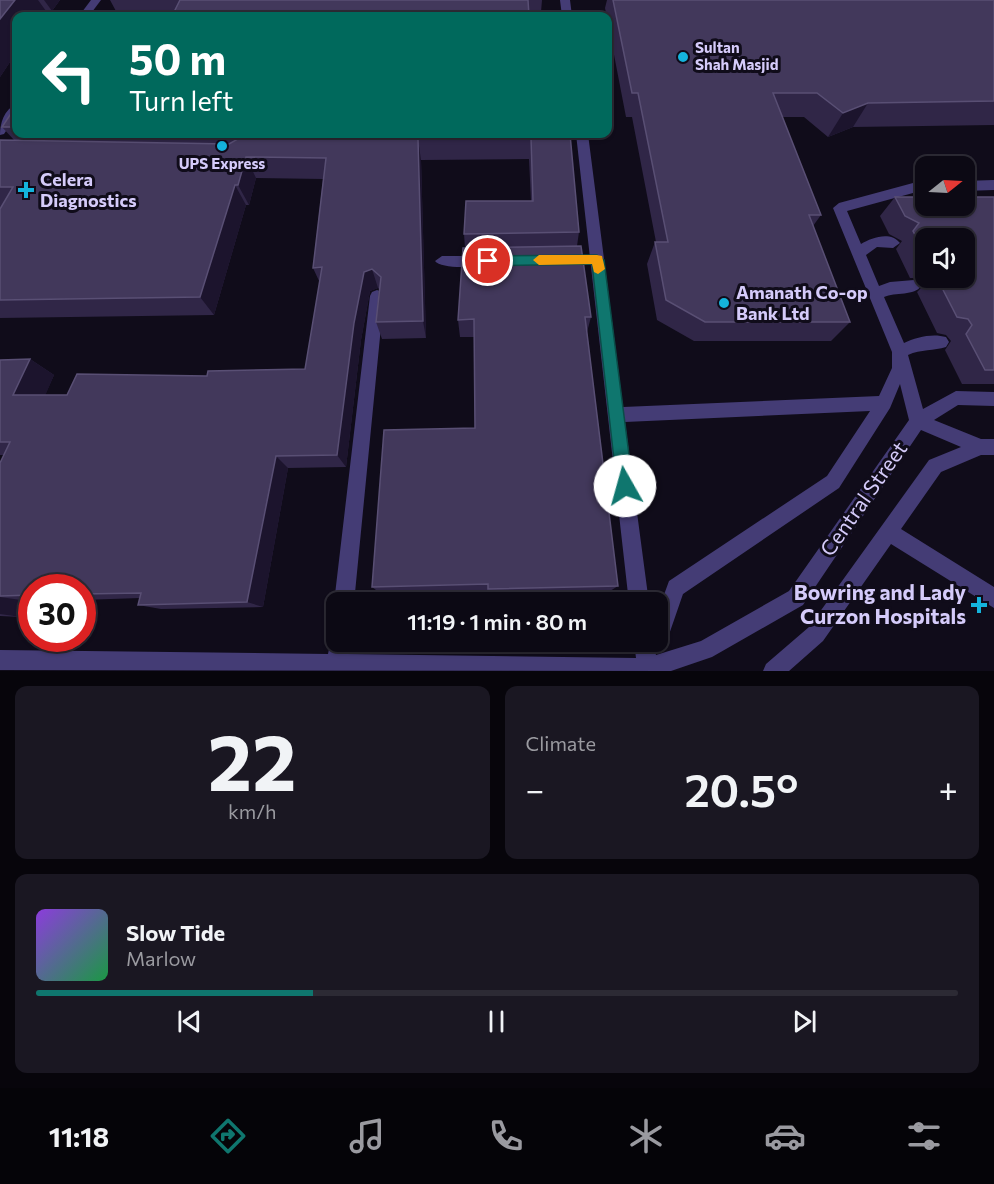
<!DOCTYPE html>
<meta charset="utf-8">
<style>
:root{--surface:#0c0914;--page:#1a1722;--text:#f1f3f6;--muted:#9a9aa0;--line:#2c2a34;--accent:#0f766e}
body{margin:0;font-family:Commissioner,sans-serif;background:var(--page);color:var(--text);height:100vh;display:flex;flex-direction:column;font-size:22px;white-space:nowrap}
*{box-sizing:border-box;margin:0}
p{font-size:20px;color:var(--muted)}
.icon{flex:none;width:33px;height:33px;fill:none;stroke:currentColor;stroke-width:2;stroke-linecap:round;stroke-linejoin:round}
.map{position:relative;height:671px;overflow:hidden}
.drawer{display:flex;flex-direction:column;gap:15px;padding:15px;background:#07050b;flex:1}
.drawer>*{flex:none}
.banner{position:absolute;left:12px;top:12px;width:600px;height:126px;border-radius:12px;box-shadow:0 2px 4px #0004,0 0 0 2px var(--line);background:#00695c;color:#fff;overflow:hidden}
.needle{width:39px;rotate:72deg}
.buttons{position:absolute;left:915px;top:156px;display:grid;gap:12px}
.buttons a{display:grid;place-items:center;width:60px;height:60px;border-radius:12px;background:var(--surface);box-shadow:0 2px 4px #0004,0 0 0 2px var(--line);font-size:30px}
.speed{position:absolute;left:18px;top:574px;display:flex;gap:12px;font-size:30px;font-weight:700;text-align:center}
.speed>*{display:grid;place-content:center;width:78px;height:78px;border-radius:50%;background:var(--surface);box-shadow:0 2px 4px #0004,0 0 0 2px var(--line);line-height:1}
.speed .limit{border:9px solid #d22;background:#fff;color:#111}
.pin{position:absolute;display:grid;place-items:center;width:51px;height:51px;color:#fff;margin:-26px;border:3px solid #fff;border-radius:50%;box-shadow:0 2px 6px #0007}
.me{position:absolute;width:66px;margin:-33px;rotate:353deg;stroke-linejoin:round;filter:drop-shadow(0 0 4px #0008)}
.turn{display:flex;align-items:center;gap:21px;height:126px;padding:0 18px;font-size:27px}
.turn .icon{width:78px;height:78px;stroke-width:2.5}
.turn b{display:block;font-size:42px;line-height:51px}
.big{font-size:45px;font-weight:600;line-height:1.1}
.drawer .card{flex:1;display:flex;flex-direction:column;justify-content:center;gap:9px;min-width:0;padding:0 21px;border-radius:12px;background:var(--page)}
.drawer .dial{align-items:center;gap:0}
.dial b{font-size:78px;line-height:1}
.song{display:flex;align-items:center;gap:18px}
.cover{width:72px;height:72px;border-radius:9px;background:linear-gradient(135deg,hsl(270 70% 55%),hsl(140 70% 35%))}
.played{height:6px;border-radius:3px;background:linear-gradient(90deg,var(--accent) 30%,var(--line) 30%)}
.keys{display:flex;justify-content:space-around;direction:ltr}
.heat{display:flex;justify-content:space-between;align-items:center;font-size:33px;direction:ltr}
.drawer .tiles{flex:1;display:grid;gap:15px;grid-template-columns:1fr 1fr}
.card:last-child{grid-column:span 2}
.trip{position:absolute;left:326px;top:592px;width:342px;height:60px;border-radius:12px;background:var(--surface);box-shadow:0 2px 4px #0004,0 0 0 2px var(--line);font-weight:600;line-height:60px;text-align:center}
.menu{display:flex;height:96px;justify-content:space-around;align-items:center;background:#050408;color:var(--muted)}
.menu .icon{width:42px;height:42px}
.menu .selected{color:var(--accent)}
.menu b{font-size:27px;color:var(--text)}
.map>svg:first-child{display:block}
</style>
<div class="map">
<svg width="994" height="671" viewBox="0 0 994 671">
<rect width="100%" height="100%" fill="#100c1a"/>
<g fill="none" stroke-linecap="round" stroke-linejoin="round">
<path fill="#443c75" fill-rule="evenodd" d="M91,0H101L89,16H79Z
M560,0H570L572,16H562Z
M16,104V116L4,134L0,135C0,123 4,110 16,104Z
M576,134H588L623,407L879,396L892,368V352L833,208L839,203L913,183H926V192L913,193L847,211L861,244C872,237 891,231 900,243L893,248L877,247L866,255L879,286L890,282L914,280L921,286C915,296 895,292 884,297L904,343C916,337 933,333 946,337L949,342L946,347C934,351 921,349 908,355L923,409L956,391L994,392V406L958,405L934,420L981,439H994V455H981L941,472L901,529L994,587V608L891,544L823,641L789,671H763L766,664L809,627L929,460L961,447L921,430L803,605L712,657L671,671L0,670V650L328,654L332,635L336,633V642H349L348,654L636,658L634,642H657V614L669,581L827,476L870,411L625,422L649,603H629ZM900,384L909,420L789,591L701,641L656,655L655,651L664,649L683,594L839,488L890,408Z
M994,180V190L964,191V181Z
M442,256H480L487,261C481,269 441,269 435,261Z
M377,290L382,292L384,296L354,603H336V607L334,603L370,296L372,292Z"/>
</g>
<path fill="#302647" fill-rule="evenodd" d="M0,0H60L52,11H46L42,16H16V53L0,77Z
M110,0H542L541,12L174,13H117Z
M607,0H994V125L853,127L828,137L804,117H782L821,215L813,226L850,322L831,341H694L657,320L647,264L655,242H656L632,117H626L605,8Z
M16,106V134H570L579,232L577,246L591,317L587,332L618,586L610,591L489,594L488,590L380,593L372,587L475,428L474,337H460L458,320L465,248L464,234L531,201L529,159L421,160L426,338L382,339L376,322L379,289L378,288L370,291L361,340L346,467L288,468L263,607L161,609L138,605L140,598L82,600V588H32V601H28L21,617L0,616V463L4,455H0V360L30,359L54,375L45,395H67L207,376L305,369L320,283L313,268L323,179L256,178L249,205H246L214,315L0,318V209L1,208H0V140H14L2,127Z
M895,197H994V384H962L945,350L951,341L946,335L937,333L917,292L923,286L915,278H910L896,249L902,241L889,234L880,216ZM926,238L964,278H926Z"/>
<path fill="#1c142d" d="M15,0H38L46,11L42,16H16V53L0,77V19Z
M44,0H60L52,11Z
M868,103L853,127L828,137L843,113Z
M418,139L421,160L426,338L423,321Z
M246,157L256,178L249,205L238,185Z
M235,185L246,205L214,315L200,297Z
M372,269L378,288L370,291L361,340L346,467L337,455L354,323L364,272Z
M30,359L54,375L39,410L13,395Z
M276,456L288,468L263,607L247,602Z
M0,597L28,601L21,617L0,614Z"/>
<path fill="#42385b" stroke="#594f74" stroke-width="1.5" d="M0,0H15L0,19Z
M180,0H528L529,16H172Z
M613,0H994V101L868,103L843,113L817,93H773L821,215H809L850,322H705L666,300L655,242H668L638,93H632Z
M16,106V127H2Z
M232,134H570L579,232L464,234L466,201H533L531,138L418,139L423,321L376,322L381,277L372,269L364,272L354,323L337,455L276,456L247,602L138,605L141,593L82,594V588H32V595L0,596V463L10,442H0V360L30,359L13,395H67L77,374L207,376L208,371L305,369L322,267L313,268L326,158L246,157L238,185H235L200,297L0,300V209L13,187H0V140L229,144L238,139Z
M895,197H926V206H964V197H994V370H985L966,334L972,325L968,319L957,317L937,278H964V238H926V255L913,231L919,223L905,216Z
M581,246L591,317H585L618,586L488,589V584L372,587L384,430L475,428L474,319L458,320L463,248Z"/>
<path fill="#0f766e" stroke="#0a4d48" stroke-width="1.5" d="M597,255L604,260L633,486L631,491L625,494L619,491L617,486L592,264L488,266L482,261L488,256Z"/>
<path fill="#f59e0b" d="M539,255H597L602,256L605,269L598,274L594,272L592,264L539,265L533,260Z"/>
<g fill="#14b4dd" stroke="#100c1a" stroke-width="2">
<circle cx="683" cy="57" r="6"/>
<circle cx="222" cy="146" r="6"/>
<path d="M23 181h6v6h6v6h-6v6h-6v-6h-6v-6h6z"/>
<circle cx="724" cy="303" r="6"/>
<path d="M976 596h6v6h6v6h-6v6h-6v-6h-6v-6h6z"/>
</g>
<g text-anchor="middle" stroke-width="6" stroke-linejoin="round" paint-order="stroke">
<g font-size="15" font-weight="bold" fill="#d5cbfa" stroke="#100c1a" text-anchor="start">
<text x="695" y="53">Sultan<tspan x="695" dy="17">Shah Masjid</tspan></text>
<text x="222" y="169" text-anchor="middle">UPS Express</text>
</g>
<g font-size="18" font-weight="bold" fill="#d5cbfa" stroke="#100c1a" text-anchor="start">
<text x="40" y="186">Celera<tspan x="40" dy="21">Diagnostics</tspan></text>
<text x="736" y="299">Amanath Co-op<tspan x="736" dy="21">Bank Ltd</tspan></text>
</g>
<g font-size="21" fill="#d5cbfa" stroke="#100c1a">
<text transform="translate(864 499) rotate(-55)" y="7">Central Street</text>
</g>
<g font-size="21" font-weight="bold" fill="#d5cbfa" stroke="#100c1a" text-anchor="end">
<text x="966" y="600">Bowring and Lady<tspan x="966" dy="24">Curzon Hospitals</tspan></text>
</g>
</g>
</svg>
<div class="buttons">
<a><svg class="needle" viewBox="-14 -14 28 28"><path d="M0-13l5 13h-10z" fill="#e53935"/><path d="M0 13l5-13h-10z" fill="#9a9aa0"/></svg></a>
<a><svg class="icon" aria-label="sound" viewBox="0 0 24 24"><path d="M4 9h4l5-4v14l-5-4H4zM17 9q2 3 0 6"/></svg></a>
</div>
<div class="speed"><div class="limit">30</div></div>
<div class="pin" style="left:488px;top:261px;background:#d93025"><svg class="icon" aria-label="arrive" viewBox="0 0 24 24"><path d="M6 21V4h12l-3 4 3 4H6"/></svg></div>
<svg class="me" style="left:625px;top:486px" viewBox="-20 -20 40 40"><circle r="19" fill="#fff"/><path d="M0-13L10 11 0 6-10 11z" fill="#0f766e"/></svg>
<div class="trip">11:19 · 1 min · 80 m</div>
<div class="banner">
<div class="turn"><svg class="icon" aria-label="left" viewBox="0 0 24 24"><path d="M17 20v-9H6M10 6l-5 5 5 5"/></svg><div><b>50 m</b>Turn left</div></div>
</div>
</div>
<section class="drawer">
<div class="tiles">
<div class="card dial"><b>22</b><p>km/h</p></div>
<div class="card"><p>Climate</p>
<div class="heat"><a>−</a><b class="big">20.5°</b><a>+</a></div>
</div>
<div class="card">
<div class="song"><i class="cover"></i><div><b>Slow Tide</b><p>Marlow</p></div></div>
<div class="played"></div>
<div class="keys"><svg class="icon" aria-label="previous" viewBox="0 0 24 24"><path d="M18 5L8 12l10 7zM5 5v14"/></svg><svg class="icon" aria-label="pause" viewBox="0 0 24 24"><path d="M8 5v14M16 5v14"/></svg><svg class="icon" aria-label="next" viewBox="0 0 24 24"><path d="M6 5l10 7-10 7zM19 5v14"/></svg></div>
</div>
</div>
</section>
<nav class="menu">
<b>11:18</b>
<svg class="icon selected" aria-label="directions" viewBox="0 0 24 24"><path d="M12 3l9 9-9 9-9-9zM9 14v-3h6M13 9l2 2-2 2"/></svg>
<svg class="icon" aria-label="music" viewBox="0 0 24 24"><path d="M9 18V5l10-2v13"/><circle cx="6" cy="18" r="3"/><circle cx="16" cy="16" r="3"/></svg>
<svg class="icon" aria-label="phone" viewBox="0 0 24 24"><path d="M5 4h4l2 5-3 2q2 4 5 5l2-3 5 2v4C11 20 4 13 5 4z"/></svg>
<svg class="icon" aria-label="climate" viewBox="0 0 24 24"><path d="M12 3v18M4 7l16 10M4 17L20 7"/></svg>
<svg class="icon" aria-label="car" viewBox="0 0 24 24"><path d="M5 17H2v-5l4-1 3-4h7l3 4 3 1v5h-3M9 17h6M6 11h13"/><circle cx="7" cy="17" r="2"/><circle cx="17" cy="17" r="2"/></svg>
<svg class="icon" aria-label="filters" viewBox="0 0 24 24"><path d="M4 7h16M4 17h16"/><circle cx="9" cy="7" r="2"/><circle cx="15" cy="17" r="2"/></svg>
</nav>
